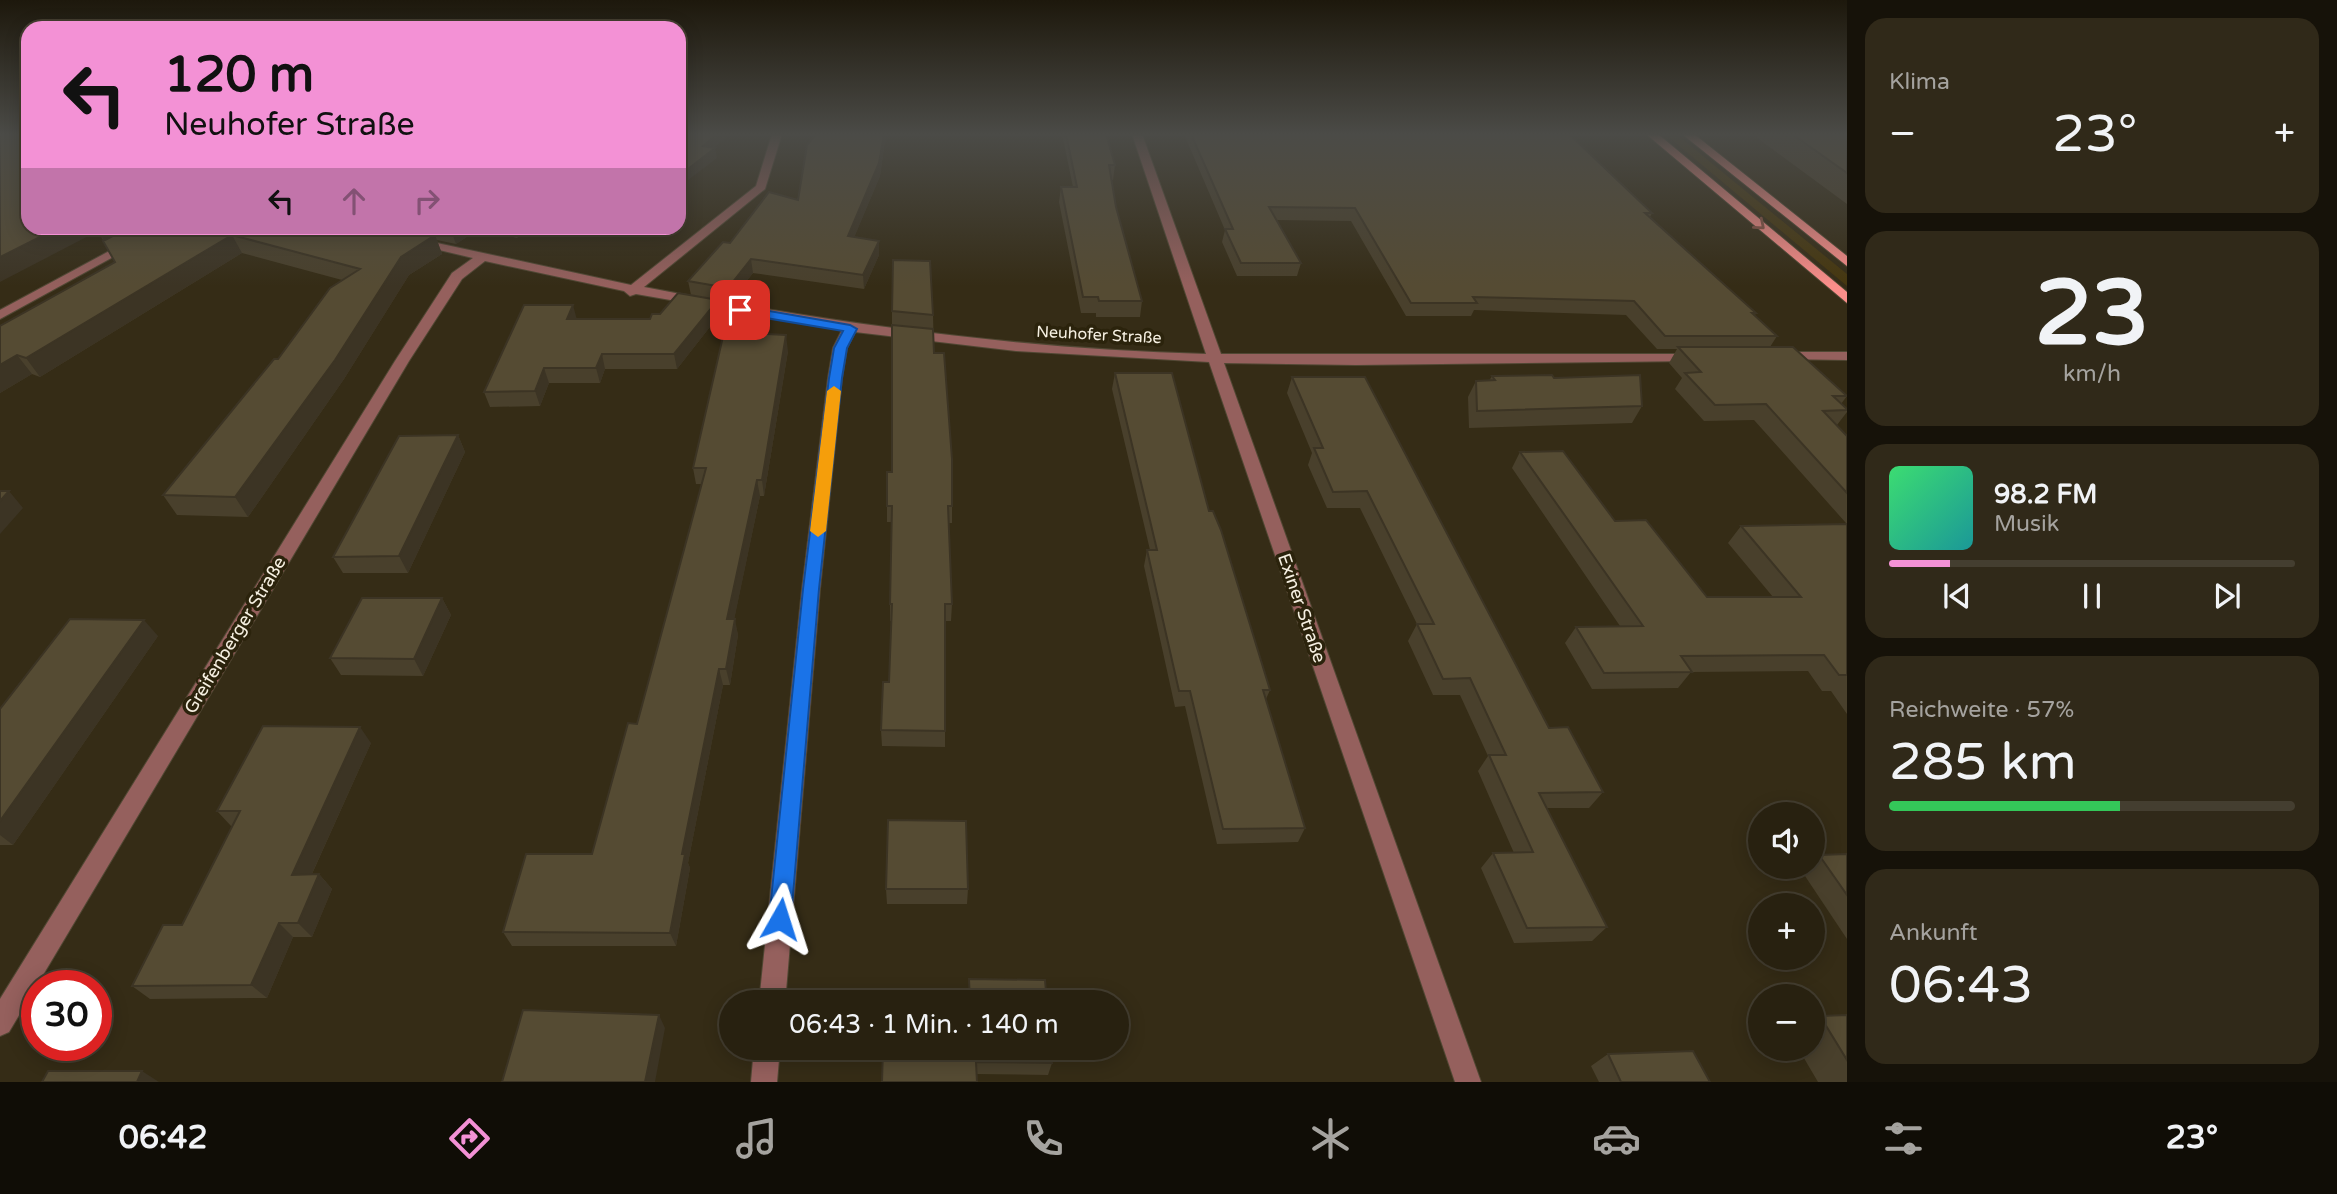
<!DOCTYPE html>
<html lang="de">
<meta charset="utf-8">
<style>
:root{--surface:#282110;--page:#302919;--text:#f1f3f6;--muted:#a5a39f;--line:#443e30;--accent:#f391d5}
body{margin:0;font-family:"Varela Round",sans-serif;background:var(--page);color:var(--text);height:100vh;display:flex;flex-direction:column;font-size:26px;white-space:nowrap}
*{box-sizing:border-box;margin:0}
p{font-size:23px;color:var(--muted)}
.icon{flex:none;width:38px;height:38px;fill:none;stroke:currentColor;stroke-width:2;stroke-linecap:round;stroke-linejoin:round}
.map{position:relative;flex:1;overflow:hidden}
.details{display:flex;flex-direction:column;gap:18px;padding:18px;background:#161209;width:490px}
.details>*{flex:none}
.top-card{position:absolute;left:21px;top:21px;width:665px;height:214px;border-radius:21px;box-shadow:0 4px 18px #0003,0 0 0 2px var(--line);background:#f391d5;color:#111;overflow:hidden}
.fabs{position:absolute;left:1748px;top:802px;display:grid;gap:14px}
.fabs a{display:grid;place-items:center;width:77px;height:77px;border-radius:50%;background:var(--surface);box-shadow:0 4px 18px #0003,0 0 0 2px var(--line);font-size:35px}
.speed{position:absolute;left:21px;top:970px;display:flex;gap:14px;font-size:35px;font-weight:700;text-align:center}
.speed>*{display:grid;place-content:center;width:91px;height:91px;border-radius:50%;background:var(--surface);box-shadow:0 4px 18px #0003,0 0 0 2px var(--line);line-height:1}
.speed .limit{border:10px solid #d22;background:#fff;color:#111}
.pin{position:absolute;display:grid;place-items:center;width:60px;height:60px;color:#fff;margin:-30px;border-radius:14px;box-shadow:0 4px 10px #0006}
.me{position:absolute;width:77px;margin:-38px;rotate:6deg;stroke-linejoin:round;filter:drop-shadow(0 0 5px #0008)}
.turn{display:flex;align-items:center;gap:24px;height:147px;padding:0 28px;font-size:32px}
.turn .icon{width:91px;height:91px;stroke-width:2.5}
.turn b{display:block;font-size:49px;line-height:60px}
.lanes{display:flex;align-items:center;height:66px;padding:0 28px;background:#0003;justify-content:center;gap:35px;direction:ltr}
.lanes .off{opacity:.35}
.big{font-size:52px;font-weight:600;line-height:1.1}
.details .card{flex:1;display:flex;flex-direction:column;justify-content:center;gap:10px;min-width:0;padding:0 24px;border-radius:21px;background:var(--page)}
.details .dial{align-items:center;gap:0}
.dial b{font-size:91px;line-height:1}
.song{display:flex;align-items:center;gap:21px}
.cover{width:84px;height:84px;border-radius:10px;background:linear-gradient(135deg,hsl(140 70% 55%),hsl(180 70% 35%))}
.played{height:7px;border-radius:4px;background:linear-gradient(90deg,var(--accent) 15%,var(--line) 15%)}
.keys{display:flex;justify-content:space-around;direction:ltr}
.heat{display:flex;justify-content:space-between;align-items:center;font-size:38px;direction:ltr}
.charge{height:10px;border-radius:5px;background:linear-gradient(90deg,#34c759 57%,var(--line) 0)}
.trip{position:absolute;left:719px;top:990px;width:410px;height:70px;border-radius:35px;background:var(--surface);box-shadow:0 4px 18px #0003,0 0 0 2px var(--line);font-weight:600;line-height:70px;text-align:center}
.tab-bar{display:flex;height:112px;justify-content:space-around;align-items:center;background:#100d06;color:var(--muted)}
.tab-bar .icon{width:49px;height:49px}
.tab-bar .current{color:var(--accent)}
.tab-bar b{font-size:32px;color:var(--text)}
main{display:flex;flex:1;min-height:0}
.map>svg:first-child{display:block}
</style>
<main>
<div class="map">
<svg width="1847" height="1082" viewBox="0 0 1847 1082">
<rect width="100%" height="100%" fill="#352c16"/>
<path fill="#46370f" d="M1665,134H1676L1847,274V286Z"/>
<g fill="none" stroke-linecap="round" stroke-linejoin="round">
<g stroke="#504733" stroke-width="2">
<path id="minor" d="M772,134H782L765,189L644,287C830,323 1017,349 1206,354L1132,134H1142L1221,354H1701V360L1696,361L1356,365L1224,363L1481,1082H1455L1209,362L1016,351L855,332L847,348L842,378L820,589L785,1003H759L802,589L828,378L833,348L842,330L636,294L630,296L624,291L485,261L462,279L409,361L9,1032L0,1036V999L395,361L452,273L473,258L414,244V238L631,285L756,186Z
M152,228H166L0,319V310Z
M1780,352H1847V360L1775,359V353Z
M754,1048H780L777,1082H751Z"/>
</g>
<g stroke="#504733" stroke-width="2">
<path id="major" d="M1646,134H1658L1847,292V303Z
M1682,134H1694L1847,256V266Z"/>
</g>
<use href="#minor" fill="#95605d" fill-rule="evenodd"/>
<use href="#major" fill="#fb8e8a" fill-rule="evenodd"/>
</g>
<path fill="#49402c" d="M816,134H886L880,176L854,237L879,241V255L864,289L753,273L730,302L718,300L720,314L677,369H605L600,383H549L540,406L490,407L484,392L577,319H650L691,295L688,281L730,243L798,200Z
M1062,134H1106L1115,165L1113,180H1111L1116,207L1142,301L1140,317H1096V313H1081L1059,202L1061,187H1073Z
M1184,134H1569L1652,213L1650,217L1756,313L1755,315L1777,336L1770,347L1847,396L1841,404L1847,409V412L1837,425L1847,436V714L1831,691H1822L1808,671L1691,672L1678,688L1592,689L1565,643L1576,627L1620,626L1512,468L1520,452L1615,521L1707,597H1773L1728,543L1741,526L1845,524L1846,523L1754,420L1704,421L1675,389L1682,378L1669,363L1677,349H1657L1626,315L1474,310L1471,316H1406L1351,221L1276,220L1301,263L1297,276H1237L1222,242L1225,230Z
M1752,134H1847V204Z
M28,228H532L517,238L479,229L456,244L437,240L442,254L409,275L344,379L248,517L177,515L163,495L278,359L342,280L242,253L40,377L32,374L0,393V326L115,262L98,231Z
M892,311L933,315L934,353L952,506V523H948L952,604L951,621H945V747L882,746L881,730L889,682L892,621H890V604L892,522H887V506L892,472Z
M788,351L764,496H760L734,619L738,635L730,685H723L688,863L690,868L676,946H512L503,932L592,854L637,724L702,484H696L693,468Z
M1115,373L1209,511L1270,690L1266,699L1305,828L1298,842L1217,844L1185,706L1175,707L1144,566L1147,550H1150L1112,389Z
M1492,376L1642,406L1632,423L1469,428L1468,397L1476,381H1489Z
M1292,377L1549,728L1603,792L1589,808H1547L1607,927L1592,941L1514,943L1481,868L1493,853H1514L1478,771L1488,756L1460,695H1433L1408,641L1417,624L1360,508H1327L1308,465L1312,453L1287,393Z
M458,435L465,452L408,573H343L333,557Z
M442,598L451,615L423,676L341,675L330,658Z
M158,636L13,845H0V709Z
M371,743L312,874H319L332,889L312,937H293L267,998L150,999L132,986L182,925L232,827L217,811Z
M1847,854V939L1801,870L1805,866H1813V860L1819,855Z
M886,889H968L967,904H887Z
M1847,1015V1082H1818L1798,1048H1813V1020L1820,1016Z
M883,1048L1052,1063L1048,1075L976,1074Z
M1608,1054L1710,1082H1599L1591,1066Z"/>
<path fill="#3c3424" d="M717,134H727L725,139L704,155L703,146Z
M884,134H886L880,176L849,250L848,236Z
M715,148L717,158L679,187V176Z
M58,228H147L109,248L98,231L0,282V257Z
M450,228H478L479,229L456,244Z
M514,228H532L517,238Z
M232,235L242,253L40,377L26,358Z
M435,235L442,254L409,275L344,379L248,517L235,497L401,257Z
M879,241V255L864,289L863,275Z
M751,259L753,273L730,302L728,288Z
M718,300L720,314L677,369L674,354Z
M573,305L577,320L567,319Z
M786,335L788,351L764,496L762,480Z
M602,354L605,369L600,383L596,368Z
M17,355L32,374L0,393V365Z
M544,368L549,383L540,406L535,391Z
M458,435L465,452L408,573L399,556Z
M757,480L760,496L731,635L727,619Z
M9,491L23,508L0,534V501Z
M442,598L451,615L423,676L414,659Z
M735,619L738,635L730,685L726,669Z
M144,620L158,636L13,845L0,835V821Z
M719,669L723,685L688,863L690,868L676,946L670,933L682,854Z
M360,727L371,743L305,889L292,875Z
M319,874L332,889L312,937L298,923Z
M279,923L293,937L267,998L251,985Z
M659,1015L665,1028L655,1082H645Z
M142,1071L159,1082H137Z"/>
<path fill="#554b33" stroke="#3c3424" stroke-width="2" d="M0,134H28V228H58L0,257Z
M679,134H717L703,146L715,148L679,176Z
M816,134H884L879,163L848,236L879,241L863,275L751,259L728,288L688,281L723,242L730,243L769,192L798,200L807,145Z
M1066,134H1106L1115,165H1109L1116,207L1142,301H1099L1098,297H1083L1061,187H1077Z
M1191,134H1569L1652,213H1645L1756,313H1752L1777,336H1665L1634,301L1473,297L1477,303H1411L1355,208L1269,207L1301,263H1241L1225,229H1233Z
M1792,134H1847V173Z
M128,228H400L435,235L401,257L335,360L235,497L163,495L274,359H278L330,288L360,269L232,235L26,358L17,355L0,365V326L115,262L103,241Z
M893,260L930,261L933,315L892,311Z
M678,293L718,300L674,354H602L596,368H544L535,391L484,392L524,305H573L567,319H650L652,314H660Z
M892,325L933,329L934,353H944L952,459V506H948L952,604H945V731L881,730L883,682H889L892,604H890L892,506H887V472H892Z
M724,332L786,335L762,480H757L727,619H735L726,669H719L682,854H685L670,933L503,932L526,854H592L628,723L637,724L706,468H693Z
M1678,347H1793L1847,396H1833L1847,409V410L1823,411L1847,436V493L1766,404L1715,405L1685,373L1701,372Z
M1115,373H1172L1209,511H1213L1221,530L1270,690H1263L1305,828L1223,829L1190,691H1179L1147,550H1157Z
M1552,375L1554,378L1640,375L1642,406L1477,411L1476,381L1495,380L1492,376Z
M1292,377H1365L1549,728L1568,727L1603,792L1539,793L1607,927L1527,928L1493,853L1533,852L1489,755H1506L1470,678L1443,679L1417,624H1434L1367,491L1333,492L1314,448H1323Z
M458,435L399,556L333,557L399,436Z
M1563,451L1615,521L1646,520L1707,597H1801L1741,526L1847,524V675H1839L1824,655L1681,656L1692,672L1604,673L1576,627L1643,626L1520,452Z
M0,491H9L0,501Z
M362,598H442L414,659L330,658Z
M70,619L144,620L0,821V709Z
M263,726L360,727L292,875L319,874L298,923H279L251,985L132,986L163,925H182L240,811H217Z
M888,820L966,821L968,889H886Z
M1847,854V895L1819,855Z
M969,979L1045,980L1047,1003H970Z
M523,1010L659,1015L645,1082H502Z
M1847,1015V1060L1820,1016Z
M883,1048H1050L1052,1063L976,1062L977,1082H882Z
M1693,1051L1710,1082H1621L1608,1054Z
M48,1071H142L137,1082H42Z"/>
<defs><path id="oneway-chevron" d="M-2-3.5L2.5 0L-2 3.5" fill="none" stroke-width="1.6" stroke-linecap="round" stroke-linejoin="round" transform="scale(1.75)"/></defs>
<use stroke="#895345" href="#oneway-chevron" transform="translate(1760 225) rotate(40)"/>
<linearGradient id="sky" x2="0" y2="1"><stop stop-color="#1d180c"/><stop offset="0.47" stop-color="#4b4b47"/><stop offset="1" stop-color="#4b4b47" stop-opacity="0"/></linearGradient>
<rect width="1847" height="286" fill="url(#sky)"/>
<path fill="#1a73e8" stroke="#114b97" stroke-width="2" d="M740,306L850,325L857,329L847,348L842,378L819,589L791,919L787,927L780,930L772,927L769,919L803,589L829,378L834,348L843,331L736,313L734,310Z"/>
<path fill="#f59e0b" d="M834,386L841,391L826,531L818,537L810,531L827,391Z"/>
<g text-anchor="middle" stroke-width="7" stroke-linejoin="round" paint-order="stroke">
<g font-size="16" fill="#f6f0e2" stroke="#2b230c">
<text transform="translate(1099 334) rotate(3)" y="6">Neuhofer Straße</text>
</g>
<g font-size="18" fill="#f6f0e2" stroke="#2b230c">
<text transform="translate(1302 608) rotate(71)" y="6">Exiner Straße</text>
<text transform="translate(235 635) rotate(-59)" y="6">Greifenberger Straße</text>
</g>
</g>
</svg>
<div class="fabs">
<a><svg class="icon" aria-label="sound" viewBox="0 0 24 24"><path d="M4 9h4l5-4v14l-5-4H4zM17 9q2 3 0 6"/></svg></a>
<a>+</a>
<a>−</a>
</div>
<div class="speed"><div class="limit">30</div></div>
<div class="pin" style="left:740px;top:310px;background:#d93025"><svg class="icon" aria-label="arrive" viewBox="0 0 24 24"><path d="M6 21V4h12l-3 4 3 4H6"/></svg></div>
<svg class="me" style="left:780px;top:919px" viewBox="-20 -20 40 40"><path d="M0-17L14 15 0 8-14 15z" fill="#1a73e8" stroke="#fff" stroke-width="4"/></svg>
<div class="trip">06:43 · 1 Min. · 140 m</div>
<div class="top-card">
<div class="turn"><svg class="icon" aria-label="left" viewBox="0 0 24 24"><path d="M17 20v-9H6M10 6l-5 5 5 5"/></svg><div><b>120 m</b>Neuhofer Straße</div></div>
<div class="lanes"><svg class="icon" aria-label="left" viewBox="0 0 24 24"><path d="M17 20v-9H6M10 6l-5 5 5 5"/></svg><svg class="icon off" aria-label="ahead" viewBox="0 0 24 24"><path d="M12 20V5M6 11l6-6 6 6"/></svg><svg class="icon off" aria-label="right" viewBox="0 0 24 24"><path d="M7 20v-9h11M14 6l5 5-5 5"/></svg></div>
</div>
</div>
<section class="details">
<div class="card"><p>Klima</p>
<div class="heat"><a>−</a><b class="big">23°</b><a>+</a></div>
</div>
<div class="card dial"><b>23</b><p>km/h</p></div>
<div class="card">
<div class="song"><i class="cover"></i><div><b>98.2 FM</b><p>Musik</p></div></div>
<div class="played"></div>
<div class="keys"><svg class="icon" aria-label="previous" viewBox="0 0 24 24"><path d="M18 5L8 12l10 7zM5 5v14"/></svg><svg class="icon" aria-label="pause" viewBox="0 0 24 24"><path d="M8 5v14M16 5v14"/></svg><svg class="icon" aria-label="next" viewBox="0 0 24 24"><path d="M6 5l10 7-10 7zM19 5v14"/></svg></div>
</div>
<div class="card"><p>Reichweite · 57%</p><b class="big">285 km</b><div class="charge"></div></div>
<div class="card"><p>Ankunft</p><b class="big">06:43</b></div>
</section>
</main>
<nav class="tab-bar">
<b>06:42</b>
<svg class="icon current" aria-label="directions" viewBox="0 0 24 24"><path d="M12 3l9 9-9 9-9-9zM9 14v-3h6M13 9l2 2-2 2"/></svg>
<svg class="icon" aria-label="music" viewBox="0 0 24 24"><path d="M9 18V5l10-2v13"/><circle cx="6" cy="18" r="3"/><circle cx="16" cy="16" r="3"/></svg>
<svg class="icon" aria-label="phone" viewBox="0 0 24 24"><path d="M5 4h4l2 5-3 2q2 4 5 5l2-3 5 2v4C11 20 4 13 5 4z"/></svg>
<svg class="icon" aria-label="climate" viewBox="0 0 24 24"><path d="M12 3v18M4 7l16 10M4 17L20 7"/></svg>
<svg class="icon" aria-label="car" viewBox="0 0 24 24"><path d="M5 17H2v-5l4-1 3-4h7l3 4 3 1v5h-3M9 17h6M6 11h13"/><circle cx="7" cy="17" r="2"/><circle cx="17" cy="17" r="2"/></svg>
<svg class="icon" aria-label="filters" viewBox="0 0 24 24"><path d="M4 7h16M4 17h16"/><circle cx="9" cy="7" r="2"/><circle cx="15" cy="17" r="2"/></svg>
<b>23°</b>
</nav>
